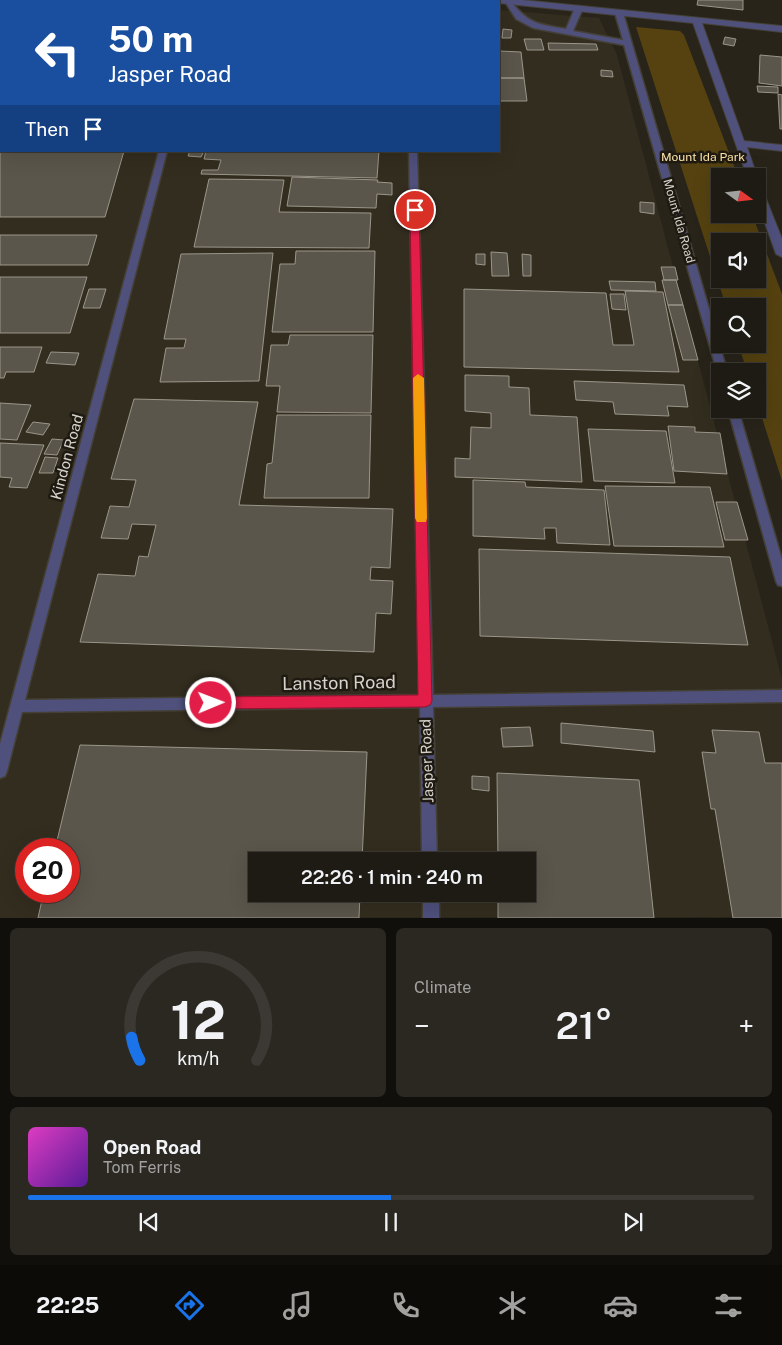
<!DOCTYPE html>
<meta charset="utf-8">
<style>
:root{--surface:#1e1b14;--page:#2b2822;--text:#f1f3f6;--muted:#a1a1a0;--line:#3c3934;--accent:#1a73e8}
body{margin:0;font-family:"Public Sans",sans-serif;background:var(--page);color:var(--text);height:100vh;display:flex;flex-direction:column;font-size:19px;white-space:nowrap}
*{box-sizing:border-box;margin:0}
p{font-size:16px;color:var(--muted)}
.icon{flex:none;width:28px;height:28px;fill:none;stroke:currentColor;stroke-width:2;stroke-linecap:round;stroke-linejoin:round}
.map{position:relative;height:918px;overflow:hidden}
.details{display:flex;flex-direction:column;gap:10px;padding:10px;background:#100f0b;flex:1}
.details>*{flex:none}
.hud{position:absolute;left:0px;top:0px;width:500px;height:152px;box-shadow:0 5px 20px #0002,0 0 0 1px var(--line);background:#1a4fa0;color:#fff;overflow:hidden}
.needle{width:32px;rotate:105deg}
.tools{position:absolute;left:711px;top:168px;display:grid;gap:10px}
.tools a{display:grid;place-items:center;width:55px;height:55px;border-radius:0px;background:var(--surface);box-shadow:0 5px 20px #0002,0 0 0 1px var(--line);font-size:25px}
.speed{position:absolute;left:15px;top:838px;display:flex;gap:10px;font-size:25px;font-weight:700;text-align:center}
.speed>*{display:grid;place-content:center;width:65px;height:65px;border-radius:50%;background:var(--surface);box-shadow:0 5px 20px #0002,0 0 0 1px var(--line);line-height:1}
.speed .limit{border:8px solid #d22;background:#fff;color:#111}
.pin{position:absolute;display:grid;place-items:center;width:42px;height:42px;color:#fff;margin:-21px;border:2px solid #fff;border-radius:50%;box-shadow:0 1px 5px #0007}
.me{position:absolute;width:55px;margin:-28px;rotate:89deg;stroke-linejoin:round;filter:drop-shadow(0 0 4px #0008)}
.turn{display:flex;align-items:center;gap:18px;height:105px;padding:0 25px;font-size:22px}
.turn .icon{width:65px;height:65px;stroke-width:2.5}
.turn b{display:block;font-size:35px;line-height:42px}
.then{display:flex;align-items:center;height:48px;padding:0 25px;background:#0003;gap:10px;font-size:19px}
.big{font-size:38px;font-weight:600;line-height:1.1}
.details .tile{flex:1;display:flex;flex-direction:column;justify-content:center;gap:8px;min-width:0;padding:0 18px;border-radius:8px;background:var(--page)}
.details .dial{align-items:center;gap:0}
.dial svg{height:130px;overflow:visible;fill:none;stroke:var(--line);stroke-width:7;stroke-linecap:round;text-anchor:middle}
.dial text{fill:var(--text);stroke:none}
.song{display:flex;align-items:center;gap:15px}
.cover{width:60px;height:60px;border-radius:8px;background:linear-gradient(135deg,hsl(310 70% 55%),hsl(270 70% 35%))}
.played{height:5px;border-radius:2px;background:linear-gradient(90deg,var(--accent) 50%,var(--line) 50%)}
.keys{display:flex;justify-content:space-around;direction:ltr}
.heat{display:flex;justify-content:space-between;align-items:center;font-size:28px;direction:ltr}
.details .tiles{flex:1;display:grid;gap:10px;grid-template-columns:1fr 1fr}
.tile:last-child{grid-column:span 2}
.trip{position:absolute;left:248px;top:852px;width:288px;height:50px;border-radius:0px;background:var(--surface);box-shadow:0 5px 20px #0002,0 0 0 1px var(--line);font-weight:600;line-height:50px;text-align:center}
.tabs{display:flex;height:80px;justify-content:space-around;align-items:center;background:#0c0b08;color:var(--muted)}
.tabs .icon{width:35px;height:35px}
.tabs .active{color:var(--accent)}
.tabs b{font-size:22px;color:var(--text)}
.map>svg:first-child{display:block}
</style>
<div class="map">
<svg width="782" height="918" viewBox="0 0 782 918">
<rect width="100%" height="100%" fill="#28241a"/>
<path fill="#332d1f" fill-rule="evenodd" d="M0,0L399,1H1V151H499V10L599,18L617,55L782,679V917L0,918ZM26,849H69V891H26ZM256,861H526V894H256Z"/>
<path fill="#554210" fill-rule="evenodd" d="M636,27L680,31L684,35L738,176H720V214H752L782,294V481L758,405V371H747L738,344H758V306H726ZM720,241H758V279H720Z"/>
<path fill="#5a564b" stroke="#9b968a" d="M269,0H332L331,1Z
M698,0H743V10L697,5Z
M503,29L512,30L511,38H502Z
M725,37L736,39L734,46L723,44Z
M524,39H541L544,50H527Z
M548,43L596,44L598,50H549Z
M0,49H1V116H0Z
M499,51L521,52L524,78H499Z
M760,55L782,57V86L759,83Z
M601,70L612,71L613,77L601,76Z
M499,78H524L527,101H499Z
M757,86L778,87V93L758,92Z
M778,94L782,95V129H780Z
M0,147L1,151H124L105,217H0Z
M190,151H204L201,157L188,156Z
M206,151H379L377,178L201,174L202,170H218L221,160L204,159Z
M292,177L378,180L377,182L392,183V195L377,194L376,208L287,206Z
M209,179L284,180L279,212L371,213L369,248L194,247Z
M640,202L654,203V214L640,212Z
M0,235H97L88,265H0Z
M296,251H375L373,332H272L280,264H295Z
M491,252L507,253L509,276H492Z
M273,253L259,381L160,382L166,348H184L186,339H164L181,254Z
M476,254H485V265L476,264Z
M522,254L531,255V276H523Z
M661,267H675L678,280H664Z
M0,277H87L70,333H0Z
M662,280H676L683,305H668Z
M609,281L655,282L656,291L611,290Z
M89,289H106L100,308H83Z
M464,289L606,293L613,345H634L625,291L663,292L679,372L464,367Z
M610,294H624L626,310L612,309Z
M668,305H683L698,360H683Z
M290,335H373L371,413L277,412L280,386H266L271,345H288Z
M0,347H42L34,372H6L4,378H0Z
M51,352L79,353L75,365L46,363Z
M465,375L509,376V387L529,388L530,415L577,417L582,482L455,477V458L470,459L471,427L491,428V413L465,411Z
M574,381L684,385L688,407L667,406L669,416L615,414L613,402L576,400Z
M134,399L258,402L239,505L393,509L390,568L371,567L370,580L393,581L391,614L376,613L374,652L80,642L98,574L135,576L139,556L148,557L156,525L132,524L128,539L101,538L110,506L129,507L136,480L111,479Z
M0,403L31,405L17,440L0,439Z
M277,415H371L369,498H264L267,464L272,463Z
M33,422L50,424L43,435L26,432Z
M668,426L695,427V432L720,433L727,474L674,471Z
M588,429L666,431L675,483L594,481Z
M52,439L64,440L57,455L44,454Z
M0,443L44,445L27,488L9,487L12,478L0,477Z
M45,457L58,458L53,473H39Z
M473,480L525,482L526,487L604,490L610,545L557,543L556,528H544L545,539L473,536Z
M605,486L710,487L724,547L614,546Z
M716,502H737L748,540H725Z
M479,549L730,557L748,645L480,636Z
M561,723L653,731L655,752L561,743Z
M530,727L533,746L503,747L501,728Z
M712,730L759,732L765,763H782V918H733L715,809H711L702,752L716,753Z
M80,745L367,752L362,861H256V894H360L359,918H38L44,891H69V849H55Z
M497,773L639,780L654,918H498V894H526V861H498Z
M472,776L489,777V791L472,789Z"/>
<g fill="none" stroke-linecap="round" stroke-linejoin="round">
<g stroke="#444036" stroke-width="3">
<path id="service" d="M200,0H206V1H200Z
M407,0H413V1H407Z
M504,0H510C528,24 538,24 566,29L575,8L581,7L583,8L573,31L623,40L615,13L619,11L623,13L727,371H720V374L717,371L624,45L533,28L516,19Z
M159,151H167L25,700L419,695L409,151H417L433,695L782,690V702L433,707L437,861H422L420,707L22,712L7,771L5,776L0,778V744Z
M728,409H738L782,560V586L778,585L776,581Z
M423,894H439V918H423Z"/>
</g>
<g stroke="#444036" stroke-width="2">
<path id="minor" d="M493,0H522L782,26V32L702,23L744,141L782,145V151L747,147L757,176H747L693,23L499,3Z
M758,188L763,191L782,239V257L776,254L758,204Z"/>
</g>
<use href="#service" fill="#4f507c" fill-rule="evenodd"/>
<use href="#minor" fill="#4f507c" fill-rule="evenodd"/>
</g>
<path fill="#e11d48" stroke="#92132f" d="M415,207L419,210L432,701L430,705L425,707L211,709L207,708L205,703L207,699L211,697L418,695L410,210Z"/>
<path fill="#f59e0b" d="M418,374L424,378L427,518L426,522H417L415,518L413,378Z"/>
<g text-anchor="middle" stroke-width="5" stroke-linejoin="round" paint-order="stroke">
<g font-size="12" fill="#fae1a8" stroke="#1e1a11">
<text x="703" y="161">Mount Ida Park</text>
</g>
<g font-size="12" fill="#d5d2cc" stroke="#1e1a11">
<text transform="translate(679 221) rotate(74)" y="4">Mount Ida Road</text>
</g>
<g font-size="15" fill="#d5d2cc" stroke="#1e1a11">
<text transform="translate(67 457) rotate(-75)" y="5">Kindon Road</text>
<text transform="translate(427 761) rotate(-92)" y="5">Jasper Road</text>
</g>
<g font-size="18" fill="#d5d2cc" stroke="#1e1a11">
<text transform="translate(339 683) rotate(-1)" y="6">Lanston Road</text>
</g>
</g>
</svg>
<div class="tools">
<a><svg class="needle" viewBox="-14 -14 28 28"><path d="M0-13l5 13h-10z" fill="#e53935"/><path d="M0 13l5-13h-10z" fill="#a1a1a0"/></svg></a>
<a><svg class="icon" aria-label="sound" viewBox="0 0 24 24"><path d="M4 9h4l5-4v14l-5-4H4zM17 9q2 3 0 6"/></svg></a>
<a><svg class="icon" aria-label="search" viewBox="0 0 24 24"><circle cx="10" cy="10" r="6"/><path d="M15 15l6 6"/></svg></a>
<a><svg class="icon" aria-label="layers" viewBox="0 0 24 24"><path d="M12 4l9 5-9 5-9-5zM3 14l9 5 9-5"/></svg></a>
</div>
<div class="speed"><div class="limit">20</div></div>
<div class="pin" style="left:415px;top:210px;background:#d93025"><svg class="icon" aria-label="arrive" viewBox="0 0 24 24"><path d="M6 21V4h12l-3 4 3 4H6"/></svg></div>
<svg class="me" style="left:211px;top:703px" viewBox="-20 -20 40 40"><circle r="17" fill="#e11d48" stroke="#fff" stroke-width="3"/><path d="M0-11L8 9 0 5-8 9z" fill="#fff"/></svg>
<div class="trip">22:26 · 1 min · 240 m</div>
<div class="hud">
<div class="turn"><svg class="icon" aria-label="left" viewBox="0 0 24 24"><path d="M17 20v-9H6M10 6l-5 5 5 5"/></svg><div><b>50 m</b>Jasper Road</div></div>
<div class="then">Then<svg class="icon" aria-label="arrive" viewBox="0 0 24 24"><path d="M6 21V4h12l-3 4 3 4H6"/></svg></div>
</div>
</div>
<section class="details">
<div class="tiles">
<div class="tile dial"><svg viewBox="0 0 100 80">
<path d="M14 69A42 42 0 1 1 86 69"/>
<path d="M14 69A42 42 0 0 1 9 55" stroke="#1a73e8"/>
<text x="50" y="56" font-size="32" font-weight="700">12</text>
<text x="50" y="72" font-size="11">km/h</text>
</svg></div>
<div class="tile"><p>Climate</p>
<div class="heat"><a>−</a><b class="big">21°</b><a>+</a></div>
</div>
<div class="tile">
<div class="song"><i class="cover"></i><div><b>Open Road</b><p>Tom Ferris</p></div></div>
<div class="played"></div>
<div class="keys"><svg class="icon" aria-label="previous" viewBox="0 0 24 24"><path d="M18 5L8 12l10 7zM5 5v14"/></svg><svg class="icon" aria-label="pause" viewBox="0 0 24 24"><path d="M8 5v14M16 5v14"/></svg><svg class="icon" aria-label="next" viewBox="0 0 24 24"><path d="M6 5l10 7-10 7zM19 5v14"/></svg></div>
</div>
</div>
</section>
<nav class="tabs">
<b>22:25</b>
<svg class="icon active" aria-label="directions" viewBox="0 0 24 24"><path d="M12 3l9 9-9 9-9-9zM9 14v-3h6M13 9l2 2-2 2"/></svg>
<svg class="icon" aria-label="music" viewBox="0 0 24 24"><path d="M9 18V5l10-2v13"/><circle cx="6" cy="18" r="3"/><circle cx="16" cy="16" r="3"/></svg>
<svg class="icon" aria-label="phone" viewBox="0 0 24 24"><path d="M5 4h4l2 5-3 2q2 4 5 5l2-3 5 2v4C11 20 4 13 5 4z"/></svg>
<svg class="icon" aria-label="climate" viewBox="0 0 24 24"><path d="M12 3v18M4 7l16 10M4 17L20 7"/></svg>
<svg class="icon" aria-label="car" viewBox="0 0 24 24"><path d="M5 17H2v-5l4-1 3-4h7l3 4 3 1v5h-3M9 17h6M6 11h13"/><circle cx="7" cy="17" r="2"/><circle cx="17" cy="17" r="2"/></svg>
<svg class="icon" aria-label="filters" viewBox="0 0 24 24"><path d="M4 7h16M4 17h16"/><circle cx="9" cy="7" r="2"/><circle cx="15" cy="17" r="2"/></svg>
</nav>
